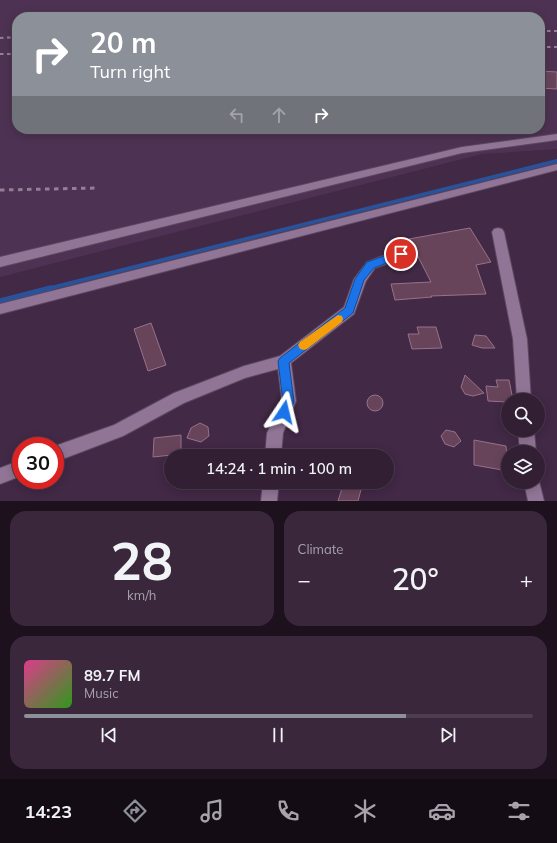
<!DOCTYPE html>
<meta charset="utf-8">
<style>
:root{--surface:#321f34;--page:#3a273c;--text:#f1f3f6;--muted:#a8a2ac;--line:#4d3d4f;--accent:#8c9099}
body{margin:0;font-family:Mulish,sans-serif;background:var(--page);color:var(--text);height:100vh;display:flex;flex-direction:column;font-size:15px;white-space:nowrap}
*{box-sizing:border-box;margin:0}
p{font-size:13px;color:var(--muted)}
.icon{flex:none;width:22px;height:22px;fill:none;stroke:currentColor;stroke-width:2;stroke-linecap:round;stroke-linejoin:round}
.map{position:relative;height:501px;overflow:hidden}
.sheet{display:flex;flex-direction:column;gap:10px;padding:10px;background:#1c111d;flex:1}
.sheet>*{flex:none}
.banner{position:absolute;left:12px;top:12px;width:533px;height:122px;border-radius:16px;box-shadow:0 2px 10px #0003,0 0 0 1px var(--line);background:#8c9099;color:#fff;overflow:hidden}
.controls{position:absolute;left:501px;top:393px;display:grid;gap:8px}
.controls a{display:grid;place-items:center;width:44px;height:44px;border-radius:50%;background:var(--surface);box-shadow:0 2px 10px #0003,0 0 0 1px var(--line);font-size:20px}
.speed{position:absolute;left:12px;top:437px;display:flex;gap:8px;font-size:20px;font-weight:700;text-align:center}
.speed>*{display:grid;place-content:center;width:52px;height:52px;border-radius:50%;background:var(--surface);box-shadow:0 2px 10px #0003,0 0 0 1px var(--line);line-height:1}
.speed .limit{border:6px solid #d22;background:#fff;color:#111}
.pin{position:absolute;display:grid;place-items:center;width:34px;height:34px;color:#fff;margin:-17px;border:2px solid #fff;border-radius:50%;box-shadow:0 1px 4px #0007}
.me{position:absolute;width:44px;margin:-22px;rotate:10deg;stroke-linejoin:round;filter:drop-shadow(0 0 3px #0008)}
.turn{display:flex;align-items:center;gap:14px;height:84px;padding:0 12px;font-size:18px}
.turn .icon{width:52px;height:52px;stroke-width:2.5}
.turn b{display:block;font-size:28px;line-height:34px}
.lanes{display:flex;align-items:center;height:38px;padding:0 12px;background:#0003;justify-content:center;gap:20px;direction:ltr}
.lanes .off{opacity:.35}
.big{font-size:30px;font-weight:600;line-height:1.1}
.sheet .tile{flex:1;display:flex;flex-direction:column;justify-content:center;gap:6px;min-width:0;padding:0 14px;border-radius:16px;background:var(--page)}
.sheet .dial{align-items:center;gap:0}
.dial b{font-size:52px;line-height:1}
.song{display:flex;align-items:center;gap:12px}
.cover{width:48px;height:48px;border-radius:6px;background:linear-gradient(135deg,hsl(330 70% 55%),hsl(110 70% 35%))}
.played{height:4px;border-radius:2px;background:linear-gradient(90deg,var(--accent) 75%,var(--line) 75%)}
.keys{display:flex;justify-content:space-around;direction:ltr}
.heat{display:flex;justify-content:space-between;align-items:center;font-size:22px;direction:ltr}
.sheet .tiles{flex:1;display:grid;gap:10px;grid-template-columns:1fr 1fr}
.tile:last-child{grid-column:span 2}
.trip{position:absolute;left:164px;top:449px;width:230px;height:40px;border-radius:20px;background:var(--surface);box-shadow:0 2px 10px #0003,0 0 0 1px var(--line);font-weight:600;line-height:40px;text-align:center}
.menu{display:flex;height:64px;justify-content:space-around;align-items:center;background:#140c15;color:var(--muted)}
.menu .icon{width:28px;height:28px}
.menu .on{color:var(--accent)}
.menu b{font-size:18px;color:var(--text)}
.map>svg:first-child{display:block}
</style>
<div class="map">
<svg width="557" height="501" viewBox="0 0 557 501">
<rect width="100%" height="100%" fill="#422946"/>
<path fill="#4e3253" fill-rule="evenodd" d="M0,0H557V149L482,154L0,277ZM17,17H540V129H17Z"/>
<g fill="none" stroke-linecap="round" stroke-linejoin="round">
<path stroke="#2a529b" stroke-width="4" d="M47,289L557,161"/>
<path stroke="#2a529b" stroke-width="5.5" d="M0,301L51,288"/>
</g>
<path fill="#68445b" stroke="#98718a" d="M540,71L557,72V89L540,88Z
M470,228L491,262L476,265L486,294L431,296L432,297L395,300L391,284L431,282L409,239Z
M151,323L166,365L148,371L134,329Z
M417,327H436L442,348L412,349L408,334H419Z
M475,335L486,336L495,348H482L472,345Z
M465,375L484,393L473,396L465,394L461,387Z
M496,380H509L513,400H508V402L488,401L486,386L498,387Z
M367 403a8 8 0 1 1 16 0a8 8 0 1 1-16 0Z
M200,423L208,427L209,436L201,442L187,438L191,428Z
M446,430L455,432L461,441L454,447L445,444L441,436Z
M181,435V454L153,457L154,438Z
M474,440L506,446L508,471L474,465Z
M344,482H363L358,501H338Z"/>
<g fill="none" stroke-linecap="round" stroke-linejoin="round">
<g stroke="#5b475f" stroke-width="2">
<path id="minor" d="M557,134V140L462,153L0,267V257L462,147Z
M557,164V170L0,314V304Z
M498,228L502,229L504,232L527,339L531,400H517L513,339L492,232L494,229Z
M401,249L405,251L407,254L405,257L375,268L366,281L354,314L291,363L296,401L283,433L281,456H265L267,433L282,401L278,369L245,378L184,403L123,436L55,462V446L114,425L174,393L244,366L280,356L344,307L354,279L367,262Z
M518,430H534L536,452H520Z
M21,460V476L0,484V468Z
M538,477L544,501H528L524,482H538Z
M263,482H279L277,501H261Z"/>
</g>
<use href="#minor" fill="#917596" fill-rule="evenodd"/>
<path stroke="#937f97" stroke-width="2" stroke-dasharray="3.5 3.5" stroke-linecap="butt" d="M540,31H557
M0,38L17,37
M540,47H557
M0,54H17"/>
<path stroke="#937f97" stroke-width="3" stroke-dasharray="4.5 4.5" stroke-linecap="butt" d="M0,190L97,188"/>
</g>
<path fill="#1a73e8" stroke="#114b97" d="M401,250L404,251L406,254L404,256L374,268L364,280L353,313L289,363L294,402L288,416L284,417L280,416L278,412L283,402L278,361L280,358L345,308L355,279L367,262Z"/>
<path fill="#f59e0b" d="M338,315L342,316L343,319L342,322L307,349L304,350L300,349L298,345L300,342Z"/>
</svg>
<div class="controls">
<a><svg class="icon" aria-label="search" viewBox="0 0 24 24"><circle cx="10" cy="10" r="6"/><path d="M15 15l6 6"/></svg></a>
<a><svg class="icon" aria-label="layers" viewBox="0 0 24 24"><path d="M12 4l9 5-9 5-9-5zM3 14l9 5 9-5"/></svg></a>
</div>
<div class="speed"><div class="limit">30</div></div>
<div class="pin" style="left:401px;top:254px;background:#d93025"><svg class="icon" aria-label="arrive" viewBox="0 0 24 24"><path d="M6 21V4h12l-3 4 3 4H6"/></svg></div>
<svg class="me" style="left:284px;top:412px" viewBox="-20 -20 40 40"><path d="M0-17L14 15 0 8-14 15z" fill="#1a73e8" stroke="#fff" stroke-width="4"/></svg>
<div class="trip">14:24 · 1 min · 100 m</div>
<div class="banner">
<div class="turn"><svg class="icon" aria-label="right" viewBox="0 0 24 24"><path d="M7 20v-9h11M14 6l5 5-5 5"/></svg><div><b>20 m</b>Turn right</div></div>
<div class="lanes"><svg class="icon off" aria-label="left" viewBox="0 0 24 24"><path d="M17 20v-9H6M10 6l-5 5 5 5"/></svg><svg class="icon off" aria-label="ahead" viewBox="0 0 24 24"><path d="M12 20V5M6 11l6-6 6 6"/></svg><svg class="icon" aria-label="right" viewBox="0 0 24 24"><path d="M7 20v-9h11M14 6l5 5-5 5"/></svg></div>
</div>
</div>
<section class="sheet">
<div class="tiles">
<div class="tile dial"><b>28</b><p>km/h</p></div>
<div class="tile"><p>Climate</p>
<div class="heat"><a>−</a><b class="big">20°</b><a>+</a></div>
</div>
<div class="tile">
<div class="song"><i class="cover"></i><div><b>89.7 FM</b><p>Music</p></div></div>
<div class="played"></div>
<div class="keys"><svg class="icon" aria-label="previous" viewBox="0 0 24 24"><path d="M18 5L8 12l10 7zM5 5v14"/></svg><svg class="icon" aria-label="pause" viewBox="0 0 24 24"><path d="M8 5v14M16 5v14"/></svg><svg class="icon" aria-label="next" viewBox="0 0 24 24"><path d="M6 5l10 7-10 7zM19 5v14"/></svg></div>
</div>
</div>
</section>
<nav class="menu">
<b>14:23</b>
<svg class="icon on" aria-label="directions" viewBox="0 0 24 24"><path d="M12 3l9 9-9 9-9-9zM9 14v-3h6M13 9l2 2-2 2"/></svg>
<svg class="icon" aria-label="music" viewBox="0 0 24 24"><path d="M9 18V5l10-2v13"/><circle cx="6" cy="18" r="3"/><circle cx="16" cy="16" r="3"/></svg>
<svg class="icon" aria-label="phone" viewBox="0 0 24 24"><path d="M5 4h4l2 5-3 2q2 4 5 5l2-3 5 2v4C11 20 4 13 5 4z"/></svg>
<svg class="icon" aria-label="climate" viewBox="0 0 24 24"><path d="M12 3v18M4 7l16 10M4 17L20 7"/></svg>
<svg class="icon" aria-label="car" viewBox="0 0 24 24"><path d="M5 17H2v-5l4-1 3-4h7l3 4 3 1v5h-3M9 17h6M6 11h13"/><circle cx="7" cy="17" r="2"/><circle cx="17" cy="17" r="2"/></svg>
<svg class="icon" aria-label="filters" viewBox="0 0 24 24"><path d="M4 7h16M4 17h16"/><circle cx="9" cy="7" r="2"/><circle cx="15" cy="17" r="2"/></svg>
</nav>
